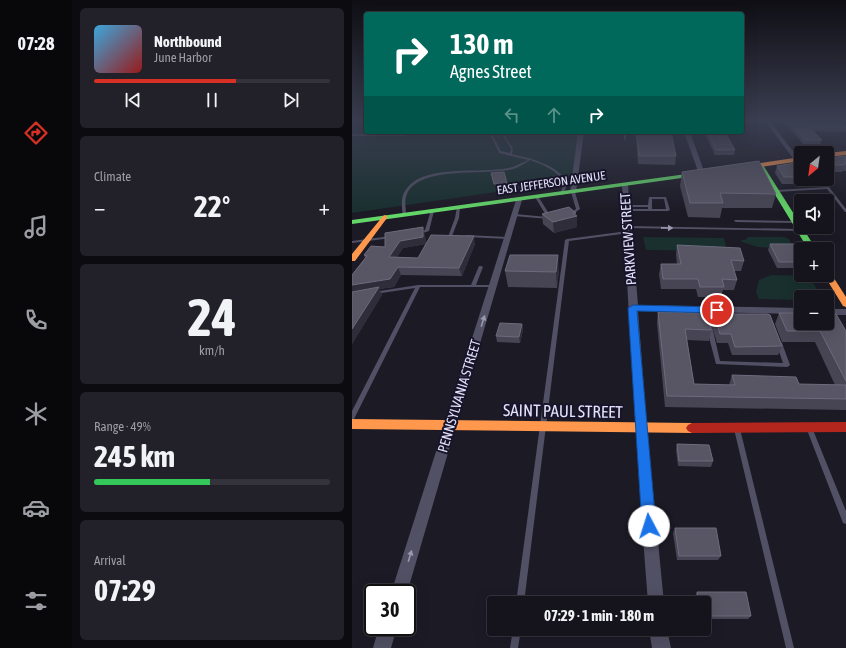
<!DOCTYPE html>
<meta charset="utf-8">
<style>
:root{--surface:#15141c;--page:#222129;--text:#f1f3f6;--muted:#9d9ea3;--line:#34333b;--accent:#d93025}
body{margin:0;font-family:"Asap Condensed",sans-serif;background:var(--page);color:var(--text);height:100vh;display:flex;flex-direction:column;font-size:15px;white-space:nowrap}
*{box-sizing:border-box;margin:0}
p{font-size:13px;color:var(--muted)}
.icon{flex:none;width:22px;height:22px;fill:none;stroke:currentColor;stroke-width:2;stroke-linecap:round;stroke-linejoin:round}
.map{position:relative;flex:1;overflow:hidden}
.sheet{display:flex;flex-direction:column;gap:8px;padding:8px;background:#0c0b0f;width:280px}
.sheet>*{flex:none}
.guide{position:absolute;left:12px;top:12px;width:380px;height:122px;border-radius:4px;box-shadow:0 4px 16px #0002,0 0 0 1px var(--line);background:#00695c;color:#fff;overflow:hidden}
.needle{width:26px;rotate:209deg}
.controls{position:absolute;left:442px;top:146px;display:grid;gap:8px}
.controls a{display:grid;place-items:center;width:40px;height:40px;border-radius:4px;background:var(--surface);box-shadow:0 4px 16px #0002,0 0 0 1px var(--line);font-size:20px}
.speed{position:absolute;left:12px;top:584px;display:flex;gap:8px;font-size:20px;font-weight:700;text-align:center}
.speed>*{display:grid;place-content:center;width:52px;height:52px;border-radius:50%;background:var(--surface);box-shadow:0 4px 16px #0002,0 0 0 1px var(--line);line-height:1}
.speed .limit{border:2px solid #111;border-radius:6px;background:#fff;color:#111}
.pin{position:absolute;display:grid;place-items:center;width:34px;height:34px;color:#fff;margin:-17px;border:2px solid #fff;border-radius:50%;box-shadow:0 1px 4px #0007}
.me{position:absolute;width:44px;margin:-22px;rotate:355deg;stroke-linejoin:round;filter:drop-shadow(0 0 3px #0008)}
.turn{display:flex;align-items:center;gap:14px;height:84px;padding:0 20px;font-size:18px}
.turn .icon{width:52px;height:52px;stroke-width:2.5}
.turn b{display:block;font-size:28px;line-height:34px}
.lanes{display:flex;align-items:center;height:38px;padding:0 20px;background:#0003;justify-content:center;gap:20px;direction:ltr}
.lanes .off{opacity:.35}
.big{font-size:30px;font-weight:700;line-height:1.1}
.sheet .tile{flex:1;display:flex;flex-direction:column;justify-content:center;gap:6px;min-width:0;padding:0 14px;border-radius:6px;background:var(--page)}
.sheet .dial{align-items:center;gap:0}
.dial b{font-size:52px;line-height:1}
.song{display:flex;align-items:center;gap:12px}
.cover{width:48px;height:48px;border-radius:6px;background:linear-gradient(135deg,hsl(200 70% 55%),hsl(0 70% 35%))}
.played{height:4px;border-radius:2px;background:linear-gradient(90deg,var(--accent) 60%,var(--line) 60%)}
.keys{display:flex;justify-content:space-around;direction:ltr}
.heat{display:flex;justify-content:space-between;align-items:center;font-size:22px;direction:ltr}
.charge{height:6px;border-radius:3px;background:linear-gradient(90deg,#34c759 49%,var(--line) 0)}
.trip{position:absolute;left:135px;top:596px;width:224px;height:40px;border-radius:4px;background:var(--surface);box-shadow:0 4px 16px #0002,0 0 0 1px var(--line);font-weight:700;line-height:40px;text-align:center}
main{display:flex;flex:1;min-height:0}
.menu{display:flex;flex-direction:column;width:72px;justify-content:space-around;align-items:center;background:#08080b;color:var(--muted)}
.menu .icon{width:28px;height:28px}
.menu .selected{color:var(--accent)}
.menu b{font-size:18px;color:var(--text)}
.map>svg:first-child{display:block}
</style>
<main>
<nav class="menu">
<b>07:28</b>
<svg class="icon selected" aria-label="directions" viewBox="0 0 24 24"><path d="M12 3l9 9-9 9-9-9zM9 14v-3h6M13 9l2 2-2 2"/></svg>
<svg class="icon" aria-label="music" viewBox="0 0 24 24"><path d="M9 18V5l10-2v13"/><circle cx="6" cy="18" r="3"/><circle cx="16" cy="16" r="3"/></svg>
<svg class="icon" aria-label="phone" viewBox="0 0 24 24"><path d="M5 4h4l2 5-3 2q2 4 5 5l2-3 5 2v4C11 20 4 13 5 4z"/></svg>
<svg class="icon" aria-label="climate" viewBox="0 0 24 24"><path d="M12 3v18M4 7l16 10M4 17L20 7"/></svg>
<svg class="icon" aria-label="car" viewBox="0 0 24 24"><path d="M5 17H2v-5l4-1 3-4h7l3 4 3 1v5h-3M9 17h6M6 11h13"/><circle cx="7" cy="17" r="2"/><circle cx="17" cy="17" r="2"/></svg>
<svg class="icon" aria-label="filters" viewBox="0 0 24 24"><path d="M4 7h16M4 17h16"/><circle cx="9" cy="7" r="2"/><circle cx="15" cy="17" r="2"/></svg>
</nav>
<section class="sheet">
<div class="tile">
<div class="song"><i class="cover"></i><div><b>Northbound</b><p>June Harbor</p></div></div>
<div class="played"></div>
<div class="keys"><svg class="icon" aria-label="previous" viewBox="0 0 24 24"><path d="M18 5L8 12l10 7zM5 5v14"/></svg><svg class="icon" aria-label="pause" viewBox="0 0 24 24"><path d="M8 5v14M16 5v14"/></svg><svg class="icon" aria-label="next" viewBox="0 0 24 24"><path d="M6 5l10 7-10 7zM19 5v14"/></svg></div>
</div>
<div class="tile"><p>Climate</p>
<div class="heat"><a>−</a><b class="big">22°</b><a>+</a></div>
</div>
<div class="tile dial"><b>24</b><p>km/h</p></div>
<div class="tile"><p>Range · 49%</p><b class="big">245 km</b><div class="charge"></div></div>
<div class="tile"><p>Arrival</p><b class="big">07:29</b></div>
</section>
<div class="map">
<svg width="494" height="648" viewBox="0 0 494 648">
<rect width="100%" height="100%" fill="#1c1a25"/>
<path fill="#19302f" d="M0,121H14V132H227L220,181L0,213Z
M291,237L372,238L375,251L294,250Z
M396,237H432L437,239L440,245L423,248L406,247L390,242L389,240H393Z
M419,275L457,276L470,297H449V300L407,299L404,292L407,280Z"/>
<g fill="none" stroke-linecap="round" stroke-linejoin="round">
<path fill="#515064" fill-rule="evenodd" d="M68,132H75L51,136H0V134H51Z
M137,132H139L149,151L158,153L159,149L149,132H151L161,149L160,154C181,159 203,164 216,182L211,195L208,194L212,182C204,170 192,165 178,160C171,165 164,169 156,170C131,175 67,166 55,194C52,200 54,209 54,215L52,216H51C50,210 49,201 51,195C52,192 54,189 56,187C75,164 129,174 156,168C163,167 169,163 176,160L147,153Z
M272,132H274V139L273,140L272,139Z
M476,187H477L494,209V212H493L475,189L424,192L422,191L424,190Z
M220,191L223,192L228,209L217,217H216V215L224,209L219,192Z
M184,196H186L199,217L197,219L162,216V214H163L195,217L183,197Z
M297,197H314L318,210L316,211H275L273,210L275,209H296V207H275L273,206L275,205H296ZM300,199H312L314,209H300Z
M105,207L108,208L107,218L100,236H104L105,237C103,239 98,239 96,237L103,218Z
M79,210L82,211L77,231L68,234H66V232L73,230Z
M383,220L443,221L445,222L443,223L384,222L382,221Z
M275,226L448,229L450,230L448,231L276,228L274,227Z
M276,231L278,232L277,233L217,241L172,603H164L213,240L215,239Z
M114,235L156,237L158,238L156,239L115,237H114Z
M39,236H40V238L0,243V241Z
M127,266H129L131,267L124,285H143V287H68L2,419L0,420V411L63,288L23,294L21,293V292L66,285H119Z
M357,324L360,326L368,361L431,363L424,343L425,342H429L430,343L438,365L437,366L435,367L364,364L354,326Z
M385,426L387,427L388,429L442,648H434L382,429L383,427Z
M458,427L460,428L461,430L494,511V524L491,523L455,430L456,428Z
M161,629H169L166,648H158Z"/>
<path fill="#515064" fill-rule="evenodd" d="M413,121H418L447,159V161H443Z
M226,132H232L224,192L221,194L218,192Z
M332,132H338L353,174L352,175L347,174Z
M273,183L276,185L286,305L449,308V314L286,311L295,428L312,603H296C285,464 277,324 270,185Z
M167,198L170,200L55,593H39L164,200Z
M475,309H494V315H475Z
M27,627H45L39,648H21Z
M297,629H315L319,648H300Z"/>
<path fill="#63d668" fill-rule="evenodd" d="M408,163L411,165L464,249H456L405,165Z
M349,172L352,174L351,175L0,224V220Z"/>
<path fill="#ff974d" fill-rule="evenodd" d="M494,151V155L475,157V153Z
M449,157V161L389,170L386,168L389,166Z
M33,215L35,216V218L3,261H0V254L31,216Z
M475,272H478L494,297V307L491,306L472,275H475Z
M0,419L340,423L344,425L346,428L344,431L340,433L0,429Z"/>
<path fill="#b3261e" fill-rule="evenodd" d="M494,422V432L340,433L336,431L334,428L336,425L340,423Z"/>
</g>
<path fill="#474553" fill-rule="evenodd" d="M431,121H488L494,126V132L461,131L470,140L468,144H451Z
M284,132H319L324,156L323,165L286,164Z
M352,132H373L383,150L382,155H363Z
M494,156V171H490V172H478L475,179V158Z
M449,162V179H464L463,182H442V184H430L423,173L425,166Z
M330,172L424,194L420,208H370L368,218L336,217L328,186Z
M190,214L224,215L225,216V227L202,233L191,224Z
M73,235L74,244H123L110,276L49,275L42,287L27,289L30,295L0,344V275L13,258L12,255ZM74,244L66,258L45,257L51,248Z
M418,244L449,255V268H425L416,250Z
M325,245L392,261L389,271H382L385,280L382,290H371L369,297H346L344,289H309L307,274L309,264H325L324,255Z
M153,271H207L205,288L156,287Z
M306,312L359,330L357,341L335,340L342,384L377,385L380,375L447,384L483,385L463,342H430L423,324L427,313L494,331V410L313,407L305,323Z
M362,314L430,346L426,355H380L376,343H365L359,323Z
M170,324L171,330L168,343L145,342L144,336Z
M325,444L361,461L359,467L326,466L324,450Z
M323,528L369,556L366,560H325L321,533Z
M345,592L399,616L396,619H352V603H344L343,596Z"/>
<path fill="#2f2d39" d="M155,183L156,188L143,190L142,184Z
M224,213V216H225V227L202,233L201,222Z
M71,227L73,235L74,244L51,248L40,265L37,257L48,241Z
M122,236L123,244L110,276L107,268Z
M206,255L207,271L205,288L204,272Z
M46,267L49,275L42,287L27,289L30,295L0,344V285Z
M170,324L171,330L168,343L167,337Z"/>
<path fill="#585665" stroke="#6d6b7c" d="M436,121H488L494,126V127H457L470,140H453Z
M284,132H319L324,156H287Z
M355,132H373L383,150H364Z
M494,156V164H492V165H475V158Z
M407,161L424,194L368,193L371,203H338L330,172Z
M449,162V175H443L444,177H432L425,166Z
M152,172L155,183L142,184L139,173Z
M217,207L224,213H221L225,216L201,222L190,214Z
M71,227V237L48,241L37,257L66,258L79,235L122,236L107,268L46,267L38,279L0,285V275L15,256L12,255L19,246L33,247V233Z
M418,244H443L449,255V262H427Z
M325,245L388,248L392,261L379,260L385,280L370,279L372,287H348L346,279H311L309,264H329Z
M158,255H206L204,272L153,271Z
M27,287L0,329V292Z
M306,312L355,313L359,330L333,329L342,384L383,385L380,375L444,377L447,384L494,385V399L315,396Z
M427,313H449V323H475V314H484L494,331V381L468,331H435Z
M362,314H415L418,315L430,346L383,347L379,334H368Z
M148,323L170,324L167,337L144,336Z
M325,444L357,445L361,461H327Z
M323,528H364L369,556H327Z
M345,592H394L399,616H352V603H347Z"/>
<defs><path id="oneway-solid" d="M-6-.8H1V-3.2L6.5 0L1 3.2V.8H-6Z"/></defs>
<g fill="#9a98b0">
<use href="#oneway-solid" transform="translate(315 228) rotate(1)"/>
<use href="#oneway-solid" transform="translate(131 321) rotate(-73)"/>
<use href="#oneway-solid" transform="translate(58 556) rotate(-73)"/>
</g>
<linearGradient id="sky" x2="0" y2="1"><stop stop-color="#0f0e14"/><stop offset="0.57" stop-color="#3a3e51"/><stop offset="1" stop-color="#3a3e51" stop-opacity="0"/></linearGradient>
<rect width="494" height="212" fill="url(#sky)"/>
<path fill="#1a73e8" stroke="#114b97" d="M281,305L365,307L370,310L365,313L285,311L304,526L302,531L297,533L292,531L290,526L276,308Z"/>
<g text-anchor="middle" stroke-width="4" stroke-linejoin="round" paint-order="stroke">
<g font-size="12" fill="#e3e1fb" stroke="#18152a">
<text transform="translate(199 183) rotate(-8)" y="4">EAST JEFFERSON AVENUE</text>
</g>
<g font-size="14" fill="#e3e1fb" stroke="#18152a">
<text transform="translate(276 239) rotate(-94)" y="5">PARKVIEW STREET</text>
<text transform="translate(107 396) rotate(-73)" y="5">PENNSYLVANIA STREET</text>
</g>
<g font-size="17" fill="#e3e1fb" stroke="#18152a">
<text transform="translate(211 411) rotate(1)" y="6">SAINT PAUL STREET</text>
</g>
</g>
</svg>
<div class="controls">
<a><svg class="needle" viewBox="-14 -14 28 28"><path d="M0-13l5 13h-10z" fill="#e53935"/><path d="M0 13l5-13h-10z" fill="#9d9ea3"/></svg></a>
<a><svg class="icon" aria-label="sound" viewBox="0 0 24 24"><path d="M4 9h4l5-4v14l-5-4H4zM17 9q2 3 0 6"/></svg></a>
<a>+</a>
<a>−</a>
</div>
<div class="speed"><div class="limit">30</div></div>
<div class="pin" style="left:365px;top:310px;background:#d93025"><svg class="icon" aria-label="arrive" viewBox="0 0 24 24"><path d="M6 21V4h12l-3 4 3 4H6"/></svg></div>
<svg class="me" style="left:297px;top:526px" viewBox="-20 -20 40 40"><circle r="19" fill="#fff"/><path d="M0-13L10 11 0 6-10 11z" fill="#1a73e8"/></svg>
<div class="trip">07:29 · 1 min · 180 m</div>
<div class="guide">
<div class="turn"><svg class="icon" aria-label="right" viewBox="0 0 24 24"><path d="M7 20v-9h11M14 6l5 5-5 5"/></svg><div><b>130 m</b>Agnes Street</div></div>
<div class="lanes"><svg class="icon off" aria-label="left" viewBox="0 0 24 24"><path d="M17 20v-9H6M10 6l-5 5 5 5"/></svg><svg class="icon off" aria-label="ahead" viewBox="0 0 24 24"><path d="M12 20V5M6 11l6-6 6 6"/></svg><svg class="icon" aria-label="right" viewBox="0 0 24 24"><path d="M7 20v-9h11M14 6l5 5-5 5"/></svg></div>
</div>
</div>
</main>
